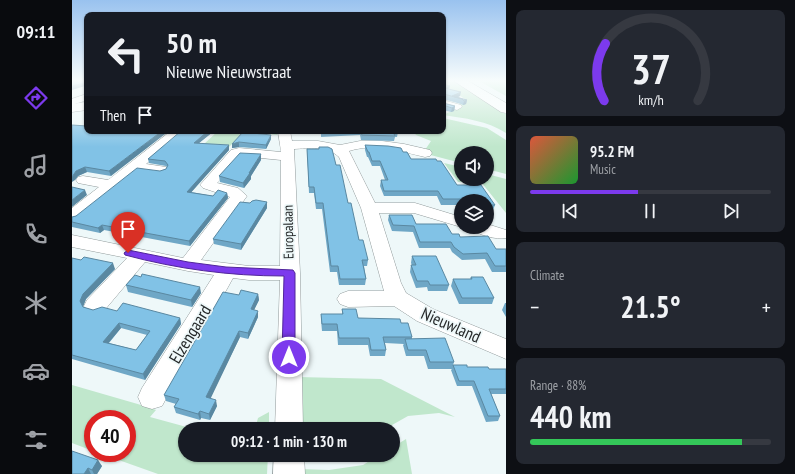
<!DOCTYPE html>
<meta charset="utf-8">
<style>
:root{--surface:#171b24;--page:#242831;--text:#f1f3f6;--muted:#9ea1a6;--line:#363941;--accent:#7c3aed}
body{margin:0;font-family:"PT Sans Narrow",sans-serif;background:var(--page);color:var(--text);height:100vh;display:flex;flex-direction:column;font-size:15px;white-space:nowrap}
*{box-sizing:border-box;margin:0}
p{font-size:13px;color:var(--muted)}
.icon{flex:none;width:22px;height:22px;fill:none;stroke:currentColor;stroke-width:2;stroke-linecap:round;stroke-linejoin:round}
.map{position:relative;flex:1;overflow:hidden}
.panel{display:flex;flex-direction:column;gap:10px;padding:10px;background:#0d0f14;width:289px}
.panel>*{flex:none}
.hud{position:absolute;left:12px;top:12px;width:362px;height:122px;border-radius:8px;box-shadow:0 1px 3px #0004;background:#171b24;color:var(--text);overflow:hidden}
.buttons{position:absolute;left:382px;top:146px;display:grid;gap:8px}
.buttons a{display:grid;place-items:center;width:40px;height:40px;border-radius:50%;background:var(--surface);box-shadow:0 1px 3px #0004;font-size:20px}
.speed{position:absolute;left:12px;top:410px;display:flex;gap:8px;font-size:20px;font-weight:700;text-align:center}
.speed>*{display:grid;place-content:center;width:52px;height:52px;border-radius:50%;background:var(--surface);box-shadow:0 1px 3px #0004;line-height:1}
.speed .limit{border:6px solid #d22;background:#fff;color:#111}
.pin{position:absolute;display:grid;place-items:center;width:34px;height:34px;color:#fff;margin:-41px -17px;border-radius:50% 50% 50% 0;rotate:-45deg;box-shadow:0 0 4px #0007}
.pin .icon{rotate:45deg}
.me{position:absolute;width:44px;margin:-22px;rotate:0deg;stroke-linejoin:round;filter:drop-shadow(0 0 3px #0008)}
.turn{display:flex;align-items:center;gap:14px;height:84px;padding:0 16px;font-size:18px}
.turn .icon{width:52px;height:52px;stroke-width:2.5}
.turn b{display:block;font-size:28px;line-height:34px}
.then{display:flex;align-items:center;height:38px;padding:0 16px;background:#0003;gap:8px;font-size:15px}
.big{font-size:30px;font-weight:800;line-height:1.1}
.panel .tile{flex:1;display:flex;flex-direction:column;justify-content:center;gap:6px;min-width:0;padding:0 14px;border-radius:8px;background:var(--page)}
.panel .dial{align-items:center;gap:0}
.dial svg{height:104px;overflow:visible;fill:none;stroke:var(--line);stroke-width:7;stroke-linecap:round;text-anchor:middle}
.dial text{fill:var(--text);stroke:none}
.song{display:flex;align-items:center;gap:12px}
.cover{width:48px;height:48px;border-radius:6px;background:linear-gradient(135deg,hsl(10 70% 55%),hsl(130 70% 35%))}
.played{height:4px;border-radius:2px;background:linear-gradient(90deg,var(--accent) 45%,var(--line) 45%)}
.keys{display:flex;justify-content:space-around;direction:ltr}
.heat{display:flex;justify-content:space-between;align-items:center;font-size:22px;direction:ltr}
.charge{height:6px;border-radius:3px;background:linear-gradient(90deg,#34c759 88%,var(--line) 0)}
.trip{position:absolute;left:106px;top:422px;width:222px;height:40px;border-radius:20px;background:var(--surface);box-shadow:0 1px 3px #0004;font-weight:800;line-height:40px;text-align:center}
main{display:flex;flex:1;min-height:0}
.tab-bar{display:flex;flex-direction:column;width:72px;justify-content:space-around;align-items:center;background:#090b0e;color:var(--muted)}
.tab-bar .icon{width:28px;height:28px}
.tab-bar .selected{color:var(--accent)}
.tab-bar b{font-size:18px;color:var(--text)}
.map>svg:first-child{display:block}
</style>
<main>
<nav class="tab-bar">
<b>09:11</b>
<svg class="icon selected" aria-label="directions" viewBox="0 0 24 24"><path d="M12 3l9 9-9 9-9-9zM9 14v-3h6M13 9l2 2-2 2"/></svg>
<svg class="icon" aria-label="music" viewBox="0 0 24 24"><path d="M9 18V5l10-2v13"/><circle cx="6" cy="18" r="3"/><circle cx="16" cy="16" r="3"/></svg>
<svg class="icon" aria-label="phone" viewBox="0 0 24 24"><path d="M5 4h4l2 5-3 2q2 4 5 5l2-3 5 2v4C11 20 4 13 5 4z"/></svg>
<svg class="icon" aria-label="climate" viewBox="0 0 24 24"><path d="M12 3v18M4 7l16 10M4 17L20 7"/></svg>
<svg class="icon" aria-label="car" viewBox="0 0 24 24"><path d="M5 17H2v-5l4-1 3-4h7l3 4 3 1v5h-3M9 17h6M6 11h13"/><circle cx="7" cy="17" r="2"/><circle cx="17" cy="17" r="2"/></svg>
<svg class="icon" aria-label="filters" viewBox="0 0 24 24"><path d="M4 7h16M4 17h16"/><circle cx="9" cy="7" r="2"/><circle cx="15" cy="17" r="2"/></svg>
</nav>
<div class="map">
<svg width="434" height="474" viewBox="0 0 434 474">
<rect width="100%" height="100%" fill="#eef8f9"/>
<path fill="#c0e7cc" d="M371,81H381L434,114V133C416,121 392,118 371,115L388,107L387,102L393,99L371,85Z
M407,81H434V96Z
M371,118L415,128L434,140V174L415,169V153H389V163L351,153L359,141L344,135L341,131H371Z
M146,131H205V135L173,131L157,147L132,144Z
M372,163L389,167V179H415V174L434,179V213L409,182H386Z
M226,377L309,379L383,417L367,413L336,416L313,429H227Z
M0,385L76,407L84,410L78,417L122,429H113V455H196L195,474H86L27,453H55V419H21V451L0,443Z
M197,412V429H183L186,418Z
M334,439L340,474H227V469L257,470L291,465L307,455H321V447Z"/>
<g fill="none" stroke-linecap="round" stroke-linejoin="round">
<g stroke="#929b9c" stroke-width="1">
<path id="minor" d="M15,94V100L0,105V99Z
M371,100L389,105L390,107L385,110L371,106Z
M99,131H106L109,134L74,164L94,167L96,170L94,173L89,174L66,171L6,220L0,221V208L27,187L6,183L4,180L6,177L11,176L36,180Z
M206,131H218L220,141H246L268,145L288,141H310L332,144L358,150L360,153L358,156L353,157C328,151 302,143 277,151L303,203H343L389,217V227L342,213H307L329,283L334,293L361,309L434,339V359L345,321L322,306L276,307L268,304L265,299L268,294L276,291H312L289,208L267,157C254,145 237,148 222,149L228,273L231,429H203L208,280H177L161,278L90,406L80,409L70,406L66,397L70,388L142,275L116,271L73,262L31,312L23,314L15,312L12,306L15,300L55,258L0,247V235L111,258L158,197L131,188L128,185L159,150L167,148L209,152ZM168,156L209,160L208,266H177L129,260L175,196L166,188L145,183Z
M415,224L434,230V238C425,240 404,235 398,227H415Z
M202,455H232L233,474H201Z"/>
</g>
<g stroke="#929b9c" stroke-width="1">
<path id="major" d="M15,102V110L0,112V104Z"/>
</g>
<g stroke="#929b9c" stroke-width="1">
<path id="highway" d="M382,81H396L434,103V113L429,112Z"/>
</g>
<use href="#minor" fill="#fff" fill-rule="evenodd"/>
<use href="#major" fill="#fff" fill-rule="evenodd"/>
<use href="#highway" fill="#fff" fill-rule="evenodd"/>
</g>
<path fill="#6fa7c6" fill-rule="evenodd" d="M371,84L377,89L388,96L385,97L395,100L394,104L391,105L389,104L371,99Z
M371,103L383,106L382,111L379,112L371,110Z
M15,131L51,132L39,176L15,172L6,176L3,180Z
M108,131H142L127,143L157,150L119,192L141,196L155,193L156,198L118,246L32,230L28,233L0,227V217L4,216L88,171L94,169L95,167L94,166L77,163L76,159L109,132Z
M249,131H325L326,132L325,137H323L322,141L289,140L288,135L249,137Z
M171,132L199,139L194,149L167,147L160,148V144Z
M293,145L331,152L339,159L385,185L423,205L421,210H415V201H389V205H369L365,196H312L308,186L309,180H313L308,166H300L296,157H295L293,150Z
M247,147L264,165L287,240L296,260L295,266H292L294,279L293,285H267L265,272H258L250,209H244L242,193H237L235,149H247Z
M189,160L179,176V179L172,188L148,182L147,176Z
M195,202V208L169,250L142,244L141,239L178,203Z
M317,215L344,224L388,237L424,249H434V272H420L413,259L390,260L380,252L378,248H347L341,232L320,231L316,220Z
M340,256L377,285L375,291H356L355,287L344,288L338,272L339,265H340L339,263Z
M0,258L43,269L14,299L11,306V307L21,310L45,311L108,318L109,324L73,380L0,359ZM49,328L75,335L64,350L37,343Z
M69,277L129,293L120,307L56,292L54,285Z
M399,277L422,298L420,304H387L379,286L381,279H398Z
M186,294L187,300L182,310L186,317L176,339L168,337L138,398L145,406L138,420L129,418L128,420L104,413L102,407L104,404L94,401L92,395L167,295Z
M433,303H434V317L430,310Z
M270,309L286,318L329,323L340,337V339L382,362L381,365L395,367L417,369H434V394H419L428,416L426,421L414,422L400,386H385L379,370L380,369H356L352,356H334L331,345L332,344L313,343L314,350L313,356H298L296,345H266L265,331H250L249,320V314H270Z
M0,451L30,466L25,474H0Z"/>
<path fill="#5a88a1" d="M13,81V86L0,90V86Z
M378,86L377,90L372,88Z
M389,92L388,96L384,98L380,96Z
M395,100L394,104L391,105L392,101Z
M383,106L382,111L379,112L380,108Z
M90,131H97L39,176L37,171Z
M136,131H142L122,147V143Z
M199,135V139L194,149V145Z
M167,142V147L160,148V144Z
M157,145V150L116,196L115,192Z
M189,154V160L179,176V179L172,188L171,183Z
M13,167L15,172L6,176L3,180L0,182V177L4,171Z
M13,190L15,195L0,207V200Z
M155,193L156,198L118,246L117,241Z
M195,202V208L169,250V244Z
M30,225L32,230L28,233L26,228Z
M41,263L43,269L14,299L11,307L8,301L11,294Z
M128,287L129,293L120,307L119,300Z
M186,294L187,300L179,316V309Z
M186,311V317L176,339V333Z
M108,318L109,324L73,380L71,374Z
M47,323L49,328L33,347L31,342Z
M167,331L168,337L136,404L134,397Z
M144,400L145,406L138,420L137,414Z
M128,411L129,418L128,420L126,414Z
M26,460L30,466L25,474H22L20,470Z
M16,468L19,474H12Z"/>
<path fill="#81c2e6" stroke="#5a88a1" fill-rule="evenodd" d="M0,81H12V83L0,86Z
M371,84L378,86L372,88L389,92L380,96L395,100L392,101L390,99L372,94L371,95Z
M371,103L383,106L380,108L371,105Z
M0,125L15,126V131H40L51,132L53,131H90L37,171L13,167L4,171L0,177Z
M109,131H136L122,143L157,145L115,192L141,196L146,190L155,193L117,241L30,225L26,228L0,222V217L4,216L65,168L88,171L94,169L96,165L93,161L76,159Z
M250,131H282L250,132Z
M288,131H325L326,132H321L323,136L290,135Z
M171,132L199,135L194,145L167,142L160,144Z
M293,145L316,146L329,148L331,152H335L339,159H364L365,161H369L385,185H409L423,205H415V201H401L400,199H371L366,191H312L309,180H316L308,161H300L297,152H296Z
M247,147H256L260,149L264,165H268L276,203H279L287,240H291L296,260H290L294,279H268L266,266H259L251,203H244L242,187H237L235,149H247Z
M168,153L189,154L177,173H178L171,183L147,176Z
M0,187L13,190L0,200Z
M184,200L195,202L169,244L141,239L168,202L178,203L180,201Z
M317,215H340L344,224H374L380,234H387L388,237L416,236L424,249H434V266H423L415,253L391,254L382,247L379,242H348L342,226L321,225Z
M340,256H364L377,285H358L356,281H345L339,265H344Z
M12,257L41,263L11,294L8,301L11,307L21,310L30,307L45,311L51,303L108,318L71,374L0,355V258L9,260ZM47,323L78,331L64,350L31,342Z
M70,274L128,287L119,300L54,285L63,275L69,277Z
M399,277H411L422,298H390L381,279H400Z
M169,290L186,294L179,309L186,311L176,333L167,331L134,397L144,400L137,414L128,411L126,414L102,407L107,399L92,395L151,292L167,295Z
M270,309H284L286,318L328,319L329,323H336L340,337H311L314,350H299L297,338H267L265,324H250L249,314H271Z
M373,338L382,362H358L354,350H336L333,339Z
M381,365H395V367H416L417,369H434V389H417L428,416H416L402,381H387Z
M159,424L169,427L168,429H157Z
M0,451L26,460L20,470L16,468L12,474H0Z"/>
<linearGradient id="sky" x2="0" y2="1"><stop stop-color="#99c2ef"/><stop offset="0.55" stop-color="#f7fcfc"/><stop offset="1" stop-color="#f7fcfc" stop-opacity="0"/></linearGradient>
<rect width="434" height="147" fill="url(#sky)"/>
<path fill="#7c3aed" stroke="#51269a" d="M56,250L116,262L154,267L221,270L223,273V357L221,361L217,362L212,361L210,357L212,276C158,276 105,269 53,255L52,253Z"/>
<g text-anchor="middle" stroke-width="3.5" stroke-linejoin="round" paint-order="stroke">
<g font-size="14" fill="#26292a" stroke="#eef8f9">
<text transform="translate(216 232) rotate(-91)" y="5">Europalaan</text>
</g>
<g font-size="17" fill="#26292a" stroke="#eef8f9">
<text transform="translate(379 325) rotate(24)" y="6">Nieuwland</text>
<text transform="translate(118 334) rotate(-59)" y="6">Elzengaard</text>
</g>
</g>
</svg>
<div class="buttons">
<a><svg class="icon" aria-label="sound" viewBox="0 0 24 24"><path d="M4 9h4l5-4v14l-5-4H4zM17 9q2 3 0 6"/></svg></a>
<a><svg class="icon" aria-label="layers" viewBox="0 0 24 24"><path d="M12 4l9 5-9 5-9-5zM3 14l9 5 9-5"/></svg></a>
</div>
<div class="speed"><div class="limit">40</div></div>
<div class="pin" style="left:56px;top:253px;background:#d93025"><svg class="icon" aria-label="arrive" viewBox="0 0 24 24"><path d="M6 21V4h12l-3 4 3 4H6"/></svg></div>
<svg class="me" style="left:217px;top:357px" viewBox="-20 -20 40 40"><circle r="17" fill="#7c3aed" stroke="#fff" stroke-width="3"/><path d="M0-11L8 9 0 5-8 9z" fill="#fff"/></svg>
<div class="trip">09:12 · 1 min · 130 m</div>
<div class="hud">
<div class="turn"><svg class="icon" aria-label="left" viewBox="0 0 24 24"><path d="M17 20v-9H6M10 6l-5 5 5 5"/></svg><div><b>50 m</b>Nieuwe Nieuwstraat</div></div>
<div class="then">Then<svg class="icon" aria-label="arrive" viewBox="0 0 24 24"><path d="M6 21V4h12l-3 4 3 4H6"/></svg></div>
</div>
</div>
<section class="panel">
<div class="tile dial"><svg viewBox="0 0 100 80">
<path d="M14 69A42 42 0 1 1 86 69"/>
<path d="M14 69A42 42 0 0 1 15 25" stroke="#7c3aed"/>
<text x="50" y="56" font-size="32" font-weight="700">37</text>
<text x="50" y="72" font-size="11">km/h</text>
</svg></div>
<div class="tile">
<div class="song"><i class="cover"></i><div><b>95.2 FM</b><p>Music</p></div></div>
<div class="played"></div>
<div class="keys"><svg class="icon" aria-label="previous" viewBox="0 0 24 24"><path d="M18 5L8 12l10 7zM5 5v14"/></svg><svg class="icon" aria-label="pause" viewBox="0 0 24 24"><path d="M8 5v14M16 5v14"/></svg><svg class="icon" aria-label="next" viewBox="0 0 24 24"><path d="M6 5l10 7-10 7zM19 5v14"/></svg></div>
</div>
<div class="tile"><p>Climate</p>
<div class="heat"><a>−</a><b class="big">21.5°</b><a>+</a></div>
</div>
<div class="tile"><p>Range · 88%</p><b class="big">440 km</b><div class="charge"></div></div>
</section>
</main>
